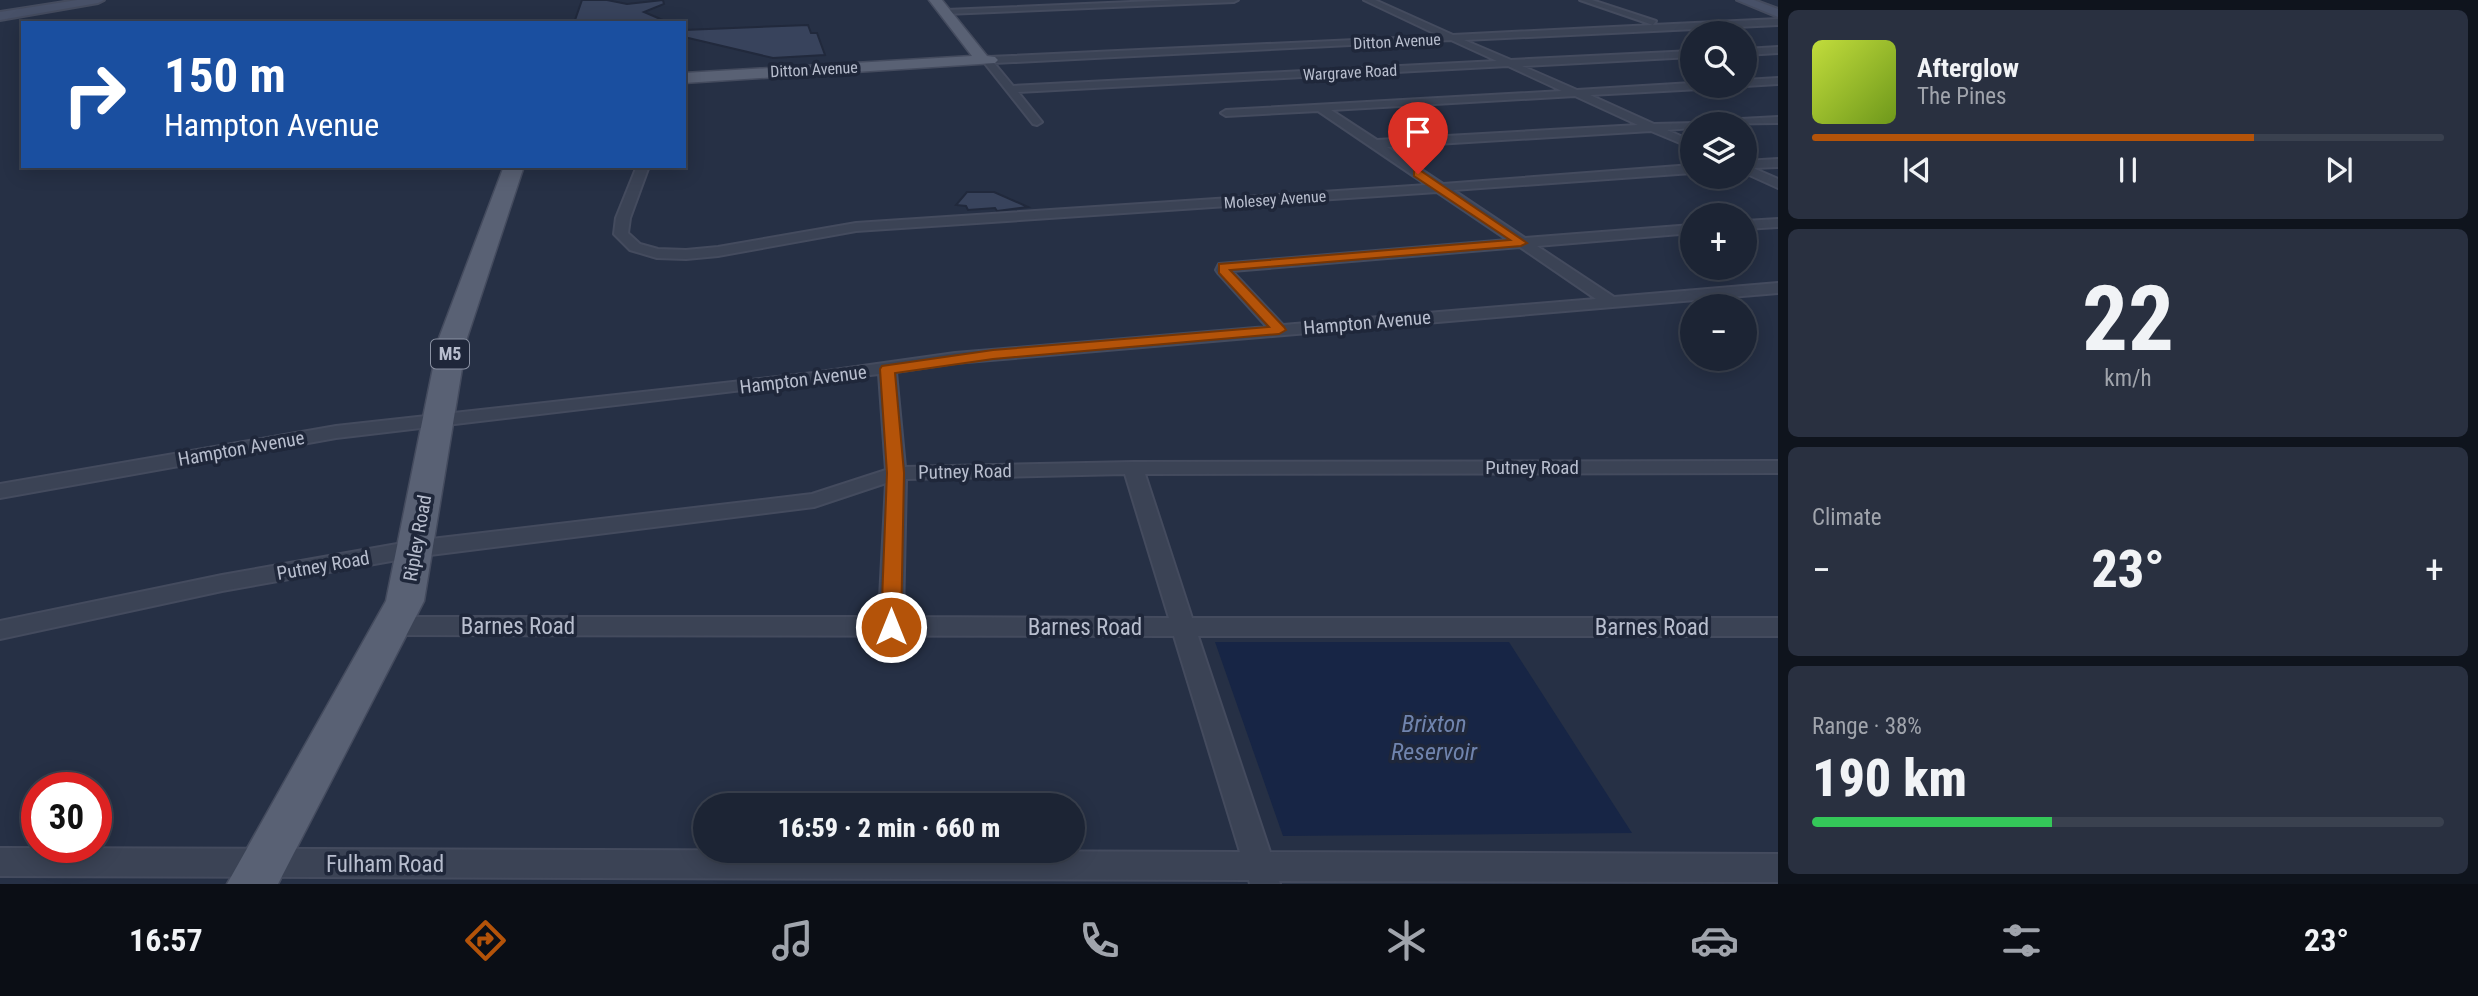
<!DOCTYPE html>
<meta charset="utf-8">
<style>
:root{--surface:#1c2434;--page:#293040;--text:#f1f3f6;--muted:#a0a4ac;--line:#3a414f;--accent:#b45309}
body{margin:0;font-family:"Roboto Condensed",sans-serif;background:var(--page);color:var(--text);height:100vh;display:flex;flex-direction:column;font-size:26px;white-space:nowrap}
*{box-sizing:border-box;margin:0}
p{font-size:23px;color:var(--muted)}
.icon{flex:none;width:38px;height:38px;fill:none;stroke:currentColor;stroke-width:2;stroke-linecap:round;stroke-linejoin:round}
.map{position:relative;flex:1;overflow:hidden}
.panel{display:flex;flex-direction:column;gap:10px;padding:10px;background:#0f141d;width:700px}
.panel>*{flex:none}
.hud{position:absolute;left:21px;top:21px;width:665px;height:147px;border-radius:0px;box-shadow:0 4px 18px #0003,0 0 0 2px var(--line);background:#1a4fa0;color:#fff;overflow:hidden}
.controls{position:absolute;left:1680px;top:21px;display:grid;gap:14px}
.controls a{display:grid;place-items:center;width:77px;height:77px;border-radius:50%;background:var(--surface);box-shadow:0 4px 18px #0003,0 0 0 2px var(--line);font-size:35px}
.speed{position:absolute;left:21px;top:772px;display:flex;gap:14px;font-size:35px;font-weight:700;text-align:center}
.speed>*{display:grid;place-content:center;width:91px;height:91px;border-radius:50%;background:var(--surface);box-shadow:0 4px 18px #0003,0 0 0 2px var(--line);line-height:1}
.speed .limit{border:10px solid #d22;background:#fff;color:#111}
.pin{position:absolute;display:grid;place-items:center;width:60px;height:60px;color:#fff;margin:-72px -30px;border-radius:50% 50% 50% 0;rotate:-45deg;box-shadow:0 0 7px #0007}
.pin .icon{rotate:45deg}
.me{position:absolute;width:77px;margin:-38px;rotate:0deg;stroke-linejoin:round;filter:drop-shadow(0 0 5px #0008)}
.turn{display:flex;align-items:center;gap:24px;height:147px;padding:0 28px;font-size:32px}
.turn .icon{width:91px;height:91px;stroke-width:2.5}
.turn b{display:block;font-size:49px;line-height:60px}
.big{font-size:52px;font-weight:800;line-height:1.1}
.panel .card{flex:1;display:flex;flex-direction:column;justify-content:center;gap:10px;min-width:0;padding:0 24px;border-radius:10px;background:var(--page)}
.panel .dial{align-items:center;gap:0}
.dial b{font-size:91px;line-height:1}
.song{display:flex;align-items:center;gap:21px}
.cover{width:84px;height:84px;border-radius:10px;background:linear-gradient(135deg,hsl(70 70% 55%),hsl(80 70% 35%))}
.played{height:7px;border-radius:4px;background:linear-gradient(90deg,var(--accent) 70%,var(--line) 70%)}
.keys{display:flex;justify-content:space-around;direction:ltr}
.heat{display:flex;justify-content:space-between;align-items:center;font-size:38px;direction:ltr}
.charge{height:10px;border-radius:5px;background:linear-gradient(90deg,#34c759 38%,var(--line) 0)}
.trip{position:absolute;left:693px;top:793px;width:392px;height:70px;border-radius:35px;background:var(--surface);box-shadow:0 4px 18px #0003,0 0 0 2px var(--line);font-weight:800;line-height:70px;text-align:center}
.dock{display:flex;height:112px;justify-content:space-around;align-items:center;background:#0b0e15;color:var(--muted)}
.dock .icon{width:49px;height:49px}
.dock .on{color:var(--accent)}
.dock b{font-size:32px;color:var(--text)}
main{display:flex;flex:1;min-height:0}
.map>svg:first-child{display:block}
</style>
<main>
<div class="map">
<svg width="1778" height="884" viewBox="0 0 1778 884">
<rect width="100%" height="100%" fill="#263045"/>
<path fill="#172545" d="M1215,642H1509L1632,833L1283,836Z"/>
<path fill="#38435c" stroke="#21293c" stroke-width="2" d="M582,0H607L627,4L663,0L664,4L644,12L665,21L574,23Z
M808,25L811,33H817L825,55L773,58L684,37V30Z
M967,192H994L1028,207L997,211L995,208L968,210L966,206L956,205Z"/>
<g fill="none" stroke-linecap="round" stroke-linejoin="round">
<g stroke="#444b5e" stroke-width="4">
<path id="street" d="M1177,0H1238L1234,2L946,14L942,12L946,10Z
M1364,0H1375L1453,35L1653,25L1580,0H1592L1656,21L1653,25L1778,19V25L1464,40L1511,60L1692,51V57L1522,66L1577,90L1692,83V86H1705L1700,89L1590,95L1654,124L1696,123L1692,124V128L1667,130L1692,141V148L1651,131L1387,147L1443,184L1692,165V173L1453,190L1525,238L1692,225V233L1537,246L1614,297L1778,283V293L955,363L896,372L905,467L1133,462L1778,461V473L1145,474L1192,618H1778V636H1198L1270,852L1778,854V882L1279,881L1280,884H1250L1249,880L0,876V848L1240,852L1174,636L392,635L384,632L380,626L384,620L392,617H879L886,483L814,507L414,557L222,591L0,639V621L222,575L414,541L812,494L886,470L879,374L336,438L0,498V484L336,426L813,373L955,353L1267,327L1218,273L1216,270L1219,264L1508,240L1437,192L856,231L718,256L686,259L657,258L630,250L614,234L616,218L637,166H649L630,218L628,233L640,244L658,249L686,250L718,247L856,223L1427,185L1318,111L1226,116L1221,113L1226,110L1562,91L1508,66L1018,92L1042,122L1037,125L1033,124L983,61L989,57L1440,36ZM1451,40L1497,61L1013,86L994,63ZM1575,96L1638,125L1377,140L1331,110ZM1520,247L1596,299L1283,325L1232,271ZM1125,474L1169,618L903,617L906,479Z
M1778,47V53L1745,55V49Z
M1778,78V84L1745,86H1744L1745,80Z
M1778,117V123L1698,124L1704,121Z
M1778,159V167L1753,168L1778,179V188L1745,173V161Z
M1778,219V227L1745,229V221Z"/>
</g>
<g stroke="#444b5e" stroke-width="4">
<path id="secondary" d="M77,0H104L98,3L0,20V12Z
M1737,0H1754L1778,9V17Z"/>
</g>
<g stroke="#444b5e" stroke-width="3">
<path id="primary" d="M929,0H942L987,56L995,57L998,60L995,63L684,83V73L972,56Z
M504,166H524L467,338L424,601L278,884H227L386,601L439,338Z"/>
</g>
<use href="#street" fill="#3b4355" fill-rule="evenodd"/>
<use href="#secondary" fill="#485168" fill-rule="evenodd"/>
<use href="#primary" fill="#596174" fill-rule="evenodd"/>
</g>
<path fill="#b45309" stroke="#753606" stroke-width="2" d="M1414,171H1421L1527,243L1521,246L1230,270L1284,327L1286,330L1279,334L993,359L895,373L904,473L901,627L898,632L891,634L884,632L881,627L887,473L880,369L882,366L993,350L1269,327L1219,273V264L1510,240L1414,176Z"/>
<g text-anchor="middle" stroke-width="7" stroke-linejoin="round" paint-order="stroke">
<g font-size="16" fill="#b8bece" stroke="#1f273a">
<text transform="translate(1397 41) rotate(-3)" y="6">Ditton Avenue</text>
<text transform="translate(814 69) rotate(-3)" y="6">Ditton Avenue</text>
<text transform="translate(1350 72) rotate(-3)" y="6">Wargrave Road</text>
<text transform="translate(1275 199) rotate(-4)" y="6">Molesey Avenue</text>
</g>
<rect fill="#1f273a" stroke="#8a91a2" stroke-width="2" x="431" y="339.5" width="38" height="29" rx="5"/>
<g font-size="18" font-weight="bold" fill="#b8bece">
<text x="450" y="360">M5</text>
</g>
<g font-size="19" fill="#b8bece" stroke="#1f273a">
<text transform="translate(1367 322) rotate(-5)" y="7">Hampton Avenue</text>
<text transform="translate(803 379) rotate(-7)" y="7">Hampton Avenue</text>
<text transform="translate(241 448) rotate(-10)" y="7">Hampton Avenue</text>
<text x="1532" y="474">Putney Road</text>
<text transform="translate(965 471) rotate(-1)" y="7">Putney Road</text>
<text transform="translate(417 538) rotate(-80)" y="7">Ripley Road</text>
<text transform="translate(323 565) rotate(-10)" y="7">Putney Road</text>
</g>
<g font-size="23" fill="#b8bece" stroke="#1f273a">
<text x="518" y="634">Barnes Road</text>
<text x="1085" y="635">Barnes Road</text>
<text x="1652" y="635">Barnes Road</text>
<text x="385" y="872">Fulham Road</text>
</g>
<g font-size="24" font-style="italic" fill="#7084ae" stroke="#1f273a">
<text x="1434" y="732">Brixton<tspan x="1434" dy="28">Reservoir</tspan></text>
</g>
</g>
</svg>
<div class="controls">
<a><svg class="icon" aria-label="search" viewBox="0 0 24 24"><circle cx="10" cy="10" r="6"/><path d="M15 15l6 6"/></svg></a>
<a><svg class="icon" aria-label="layers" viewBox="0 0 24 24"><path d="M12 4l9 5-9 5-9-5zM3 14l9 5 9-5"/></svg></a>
<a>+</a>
<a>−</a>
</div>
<div class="speed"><div class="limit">30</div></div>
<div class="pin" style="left:1418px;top:174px;background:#d93025"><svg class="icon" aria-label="arrive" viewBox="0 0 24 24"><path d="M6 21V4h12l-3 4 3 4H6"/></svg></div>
<svg class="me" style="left:891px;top:627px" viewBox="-20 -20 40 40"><circle r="17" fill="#b45309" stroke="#fff" stroke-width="3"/><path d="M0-11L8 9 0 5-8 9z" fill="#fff"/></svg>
<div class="trip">16:59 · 2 min · 660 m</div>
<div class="hud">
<div class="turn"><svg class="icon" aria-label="right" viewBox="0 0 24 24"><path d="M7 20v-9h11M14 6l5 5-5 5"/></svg><div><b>150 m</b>Hampton Avenue</div></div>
</div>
</div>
<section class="panel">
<div class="card">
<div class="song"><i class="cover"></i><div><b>Afterglow</b><p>The Pines</p></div></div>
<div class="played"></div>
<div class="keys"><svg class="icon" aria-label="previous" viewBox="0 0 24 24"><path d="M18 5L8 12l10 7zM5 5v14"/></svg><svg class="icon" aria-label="pause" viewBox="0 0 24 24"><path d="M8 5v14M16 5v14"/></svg><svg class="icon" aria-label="next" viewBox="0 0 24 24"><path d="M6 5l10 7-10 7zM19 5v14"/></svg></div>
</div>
<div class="card dial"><b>22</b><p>km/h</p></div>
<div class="card"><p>Climate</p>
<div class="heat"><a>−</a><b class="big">23°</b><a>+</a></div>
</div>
<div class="card"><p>Range · 38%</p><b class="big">190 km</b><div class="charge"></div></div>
</section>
</main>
<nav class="dock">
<b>16:57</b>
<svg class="icon on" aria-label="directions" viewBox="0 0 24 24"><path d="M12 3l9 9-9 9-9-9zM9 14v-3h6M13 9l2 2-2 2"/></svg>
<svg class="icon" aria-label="music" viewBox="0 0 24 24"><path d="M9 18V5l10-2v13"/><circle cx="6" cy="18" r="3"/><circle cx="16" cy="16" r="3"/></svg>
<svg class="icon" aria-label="phone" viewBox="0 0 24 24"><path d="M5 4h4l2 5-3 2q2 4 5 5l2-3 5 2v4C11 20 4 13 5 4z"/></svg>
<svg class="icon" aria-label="climate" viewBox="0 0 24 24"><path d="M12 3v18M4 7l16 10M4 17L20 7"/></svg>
<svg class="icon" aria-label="car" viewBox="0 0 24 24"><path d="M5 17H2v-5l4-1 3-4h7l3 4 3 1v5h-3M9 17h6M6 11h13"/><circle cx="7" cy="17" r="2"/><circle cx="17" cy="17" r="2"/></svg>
<svg class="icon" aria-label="filters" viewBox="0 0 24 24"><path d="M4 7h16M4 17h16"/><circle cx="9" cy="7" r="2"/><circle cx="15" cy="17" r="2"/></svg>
<b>23°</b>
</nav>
